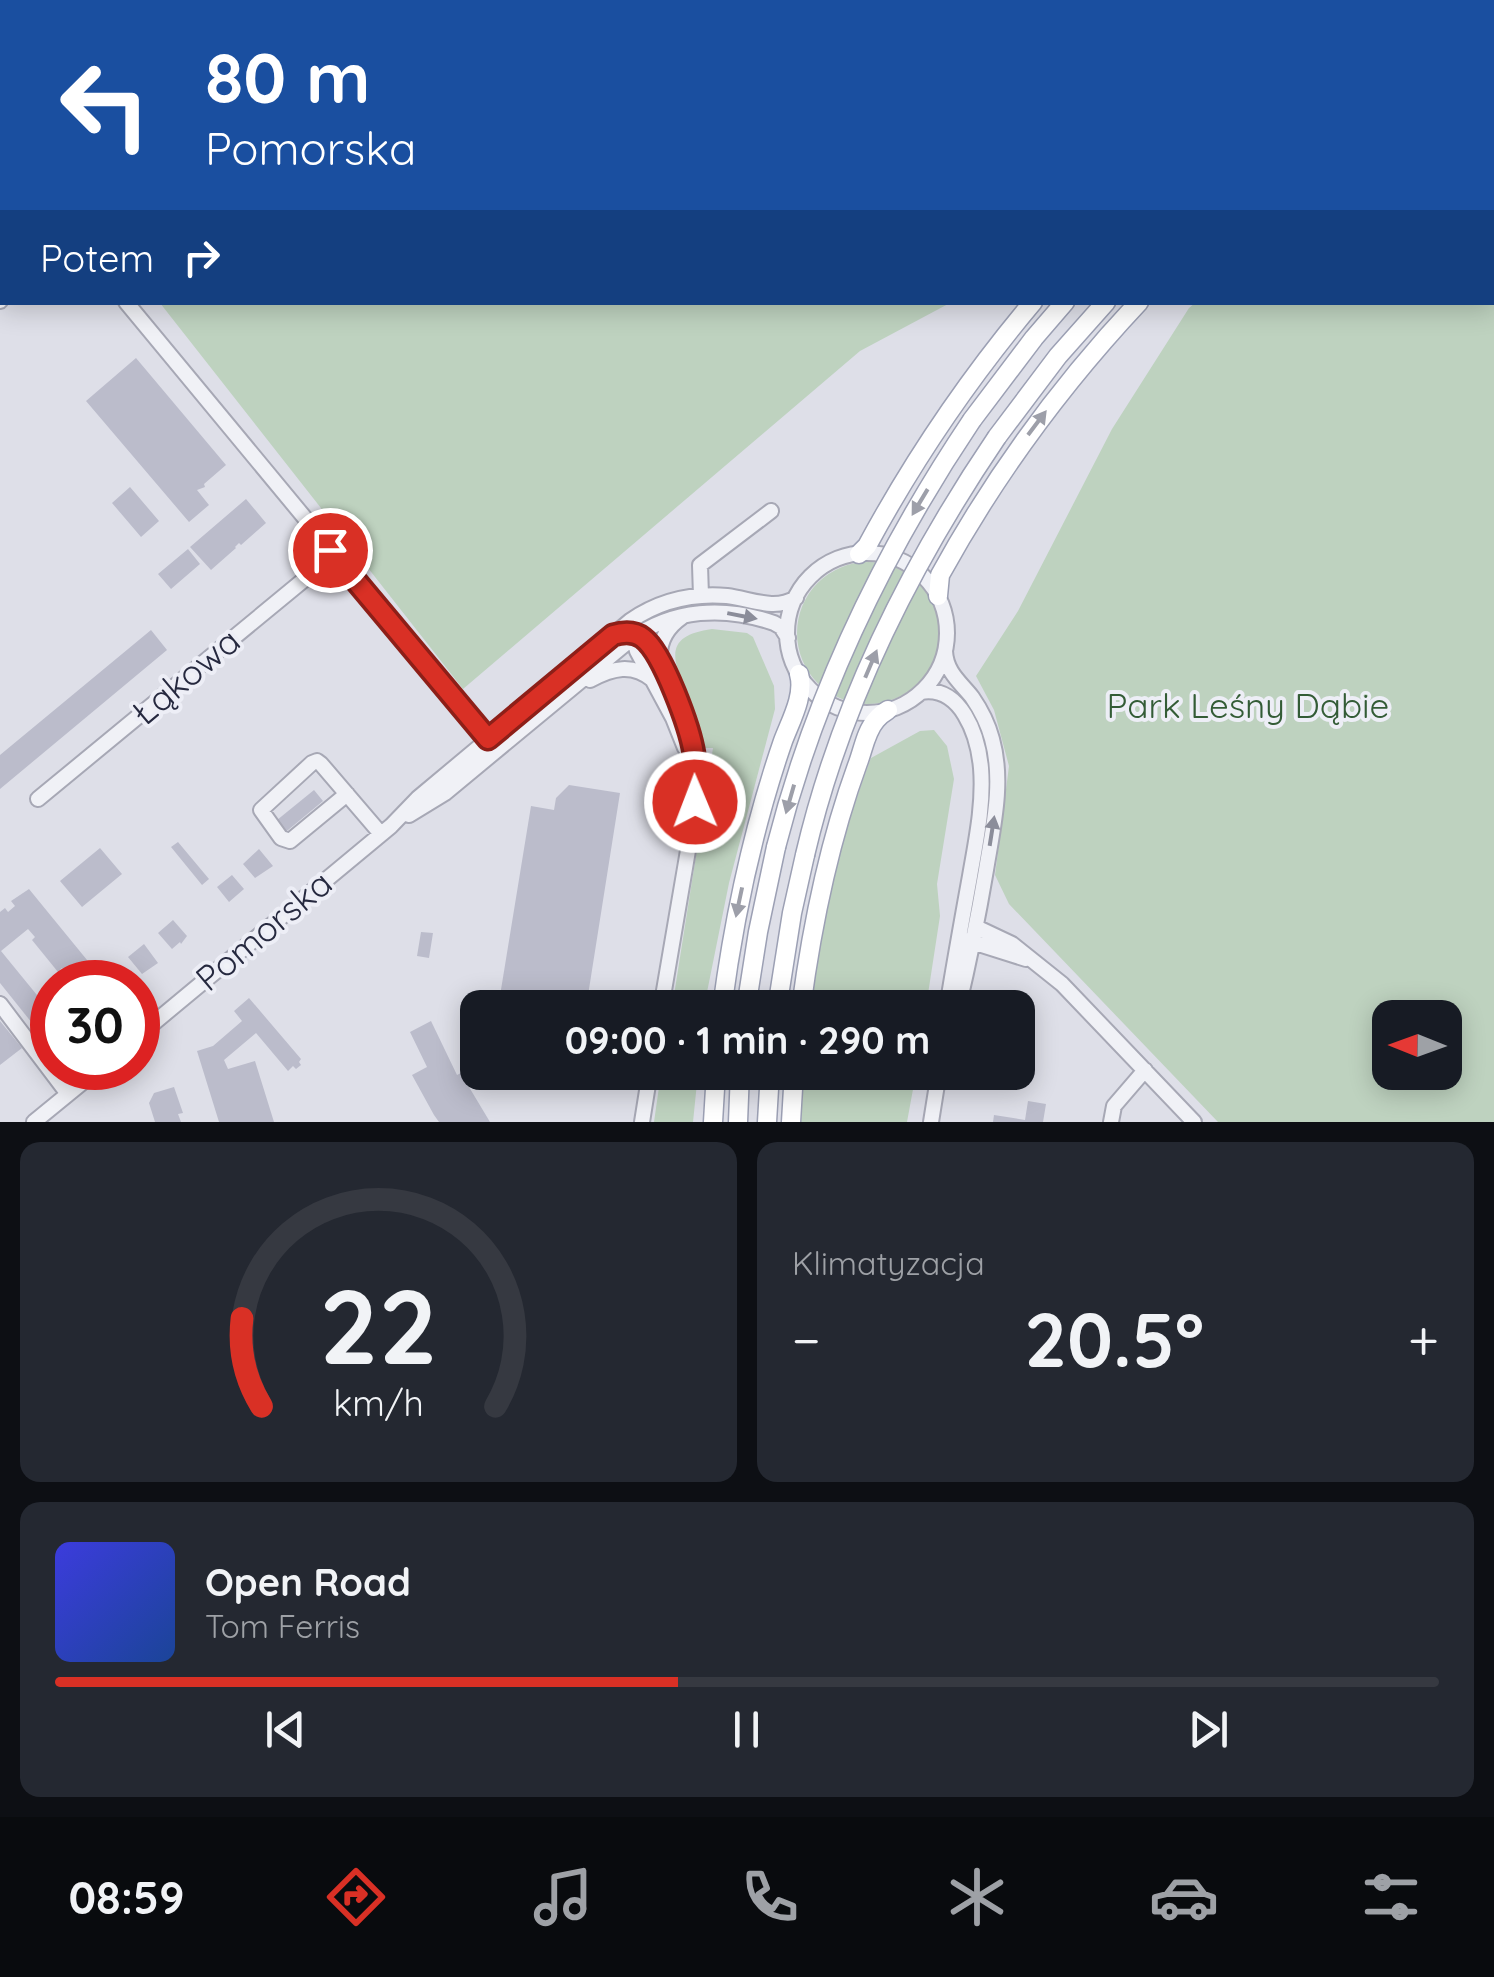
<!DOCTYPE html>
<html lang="pl">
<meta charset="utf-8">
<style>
:root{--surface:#171b24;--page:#242831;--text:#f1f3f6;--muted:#9ea1a6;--line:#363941;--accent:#d93025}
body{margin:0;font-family:Quicksand,sans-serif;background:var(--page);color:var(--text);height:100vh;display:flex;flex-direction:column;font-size:38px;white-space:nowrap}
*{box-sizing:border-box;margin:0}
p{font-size:32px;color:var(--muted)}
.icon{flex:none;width:55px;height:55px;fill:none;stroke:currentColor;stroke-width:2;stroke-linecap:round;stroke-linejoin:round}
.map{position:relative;height:1122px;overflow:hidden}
.drawer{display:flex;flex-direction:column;gap:20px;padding:20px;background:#0d0f14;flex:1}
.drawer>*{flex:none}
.top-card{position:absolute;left:0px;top:0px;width:1495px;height:305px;box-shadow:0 5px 25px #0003;background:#1a4fa0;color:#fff;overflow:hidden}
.needle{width:65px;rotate:271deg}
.controls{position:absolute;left:1372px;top:1000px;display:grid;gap:20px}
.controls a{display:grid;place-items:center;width:90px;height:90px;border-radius:20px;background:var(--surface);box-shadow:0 5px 25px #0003;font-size:50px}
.speed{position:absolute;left:30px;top:960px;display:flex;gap:20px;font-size:50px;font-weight:700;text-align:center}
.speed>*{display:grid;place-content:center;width:130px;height:130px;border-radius:50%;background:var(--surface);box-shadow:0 5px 25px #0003;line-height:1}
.speed .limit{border:15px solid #d22;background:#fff;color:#111}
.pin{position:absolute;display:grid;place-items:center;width:85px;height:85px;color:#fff;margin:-42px;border:5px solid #fff;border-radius:50%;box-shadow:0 2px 10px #0007}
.me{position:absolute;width:110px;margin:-55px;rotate:359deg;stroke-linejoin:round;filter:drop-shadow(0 0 8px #0008)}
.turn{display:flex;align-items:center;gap:35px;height:210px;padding:0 40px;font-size:45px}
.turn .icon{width:130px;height:130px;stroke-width:2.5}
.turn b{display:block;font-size:70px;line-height:85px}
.then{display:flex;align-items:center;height:95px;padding:0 40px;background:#0003;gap:20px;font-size:38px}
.big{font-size:75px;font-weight:800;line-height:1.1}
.drawer .widget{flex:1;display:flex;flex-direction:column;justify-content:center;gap:15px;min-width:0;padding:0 35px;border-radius:20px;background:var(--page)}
.drawer .dial{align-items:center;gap:0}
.dial svg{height:260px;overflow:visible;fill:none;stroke:var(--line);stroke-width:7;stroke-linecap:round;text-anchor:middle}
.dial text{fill:var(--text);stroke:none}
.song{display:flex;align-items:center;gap:30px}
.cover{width:120px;height:120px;border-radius:15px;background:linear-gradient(135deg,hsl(240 70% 55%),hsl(220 70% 35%))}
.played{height:10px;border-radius:5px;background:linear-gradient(90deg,var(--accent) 45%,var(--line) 45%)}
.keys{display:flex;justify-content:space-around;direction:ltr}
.heat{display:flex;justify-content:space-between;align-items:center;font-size:55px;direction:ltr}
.drawer .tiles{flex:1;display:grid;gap:20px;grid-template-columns:1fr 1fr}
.widget:last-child{grid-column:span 2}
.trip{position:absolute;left:460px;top:990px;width:575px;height:100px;border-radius:20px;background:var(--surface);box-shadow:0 5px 25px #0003;font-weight:800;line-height:100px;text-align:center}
.menu{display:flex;height:160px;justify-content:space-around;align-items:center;background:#090b0e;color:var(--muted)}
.menu .icon{width:70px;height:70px}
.menu .on{color:var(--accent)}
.menu b{font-size:45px;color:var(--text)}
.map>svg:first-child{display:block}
</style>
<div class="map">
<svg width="1494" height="1122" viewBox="0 0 1494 1122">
<rect width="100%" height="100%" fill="#dedfe8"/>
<path fill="#bed2bf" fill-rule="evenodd" d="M180,0H1306L1303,2H179Z
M1494,24V1122H1218L1009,904L995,875L1009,766L994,710L976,676L1018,611L1112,429L1189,308L1195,303L1492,302ZM1390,1018H1445V1072H1390Z
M160,303H950L860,351L463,689Z
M797 633a71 71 0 1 1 142 0a71 71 0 1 1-142 0Z
M712,629L747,633L753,637L774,686L775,709L729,883L704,1007L672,1008L713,748H699L677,687L682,680C667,647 677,634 712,629Z
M934,730L947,746L954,779L937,884L940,916L926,1007L810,1008C821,922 840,839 871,758L920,731Z
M661,1073H698L693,1122H654Z
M804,1073H916L907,1122H801Z"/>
<path fill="#bbbccb" d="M136,358L226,465L204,484L205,487L197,490L209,505L189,522L86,401Z
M130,487L159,521L141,537L112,503Z
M246,499L266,523L241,545L239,543L235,547L236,548L211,570L190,547Z
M188,549L200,564L171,589L158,574Z
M151,630L167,650L0,789V755Z
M569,785L620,793L586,1008H498L531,806L554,810L556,798Z
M314,790L323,801L276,840L266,829Z
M178,842L209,879L202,885L171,847Z
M100,848L122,874L82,907L60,881Z
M259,849L273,866L255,878L243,864Z
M232,875L244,889L229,902L217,887Z
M29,889L105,982H62L69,977L62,968L58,972L32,940L35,937L28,929L1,951L41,1000L52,991V1031L44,1038L0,983V912L5,908L8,912L15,906L11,901Z
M173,920L187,936L181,944L180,942L172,949L158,933Z
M421,932L433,933L429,958L417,956Z
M144,944L158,963L142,974L128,957Z
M249,998L301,1059L299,1062L301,1065L296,1069L293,1066L288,1071L256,1033L224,1060L228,1069L255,1061L274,1122H219L197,1051L213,1046L242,1021L234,1011Z
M0,1021L22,1048L0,1065Z
M431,1021L457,1075L465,1071L472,1086L469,1087L490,1122H439L434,1115L412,1075L427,1067L410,1032Z
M174,1087L183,1113L178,1114L181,1122H155L149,1103L154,1093Z
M1028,1101L1046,1104L1043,1122H993L994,1115L1025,1120Z"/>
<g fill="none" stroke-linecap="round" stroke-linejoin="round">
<g stroke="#a7a8b5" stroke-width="18">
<path id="minor" d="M139,2L140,0
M0,147L2,150
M0,301L2,298
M126,302L497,750
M787 633a80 80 0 1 1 160 0a80 80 0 1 1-160 0Z
M701,596L700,565L771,511
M632,632L637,651L673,718L685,748
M629,633L646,641L670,685L689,731L695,765L696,789L691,833L661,1008
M945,651C946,672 960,682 972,697C981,710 988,724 992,739C1004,782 993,827 986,870C978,917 969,962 958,1008
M660,662C658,643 666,628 682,617
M590,680C613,668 632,663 653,680
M921,692C961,685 978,735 981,768C984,804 976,841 970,876C962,920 954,964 947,1008
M347,794L290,841L281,838L261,810L312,763L317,761L321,764L381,834
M38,799L334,555
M409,815L445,793L630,640C673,608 725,606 774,623L781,627L788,638
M976,927L1012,944L1062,984L1194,1122
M966,940L1026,959
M0,1004L68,1094
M138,1036L391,826L418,798L630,621C659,601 692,593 727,596C751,599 774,611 796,598
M34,1122L100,1068
M642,1122L650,1072
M931,1122L939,1072
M1111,1122L1114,1106L1145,1070"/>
</g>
<g stroke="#9ca0b4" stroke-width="21">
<path id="major" d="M1396,2L1399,0
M1452,2L1455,0
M972,420L1034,338L1065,302
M997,437L1058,356L1106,302
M859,554L867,546C914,459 969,378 1033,302
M938,596L940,575C995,475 1061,385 1139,302
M722,1008C734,917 753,828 783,741C791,720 805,695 799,674
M746,1008L758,932L776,847
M777,1008L792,913L805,855
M801,1008C812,925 829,842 858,763C863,750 866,731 876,720C880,715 883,713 888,710
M713,1122L716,1072
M738,1122L740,1072
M767,1122L770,1072
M791,1122L794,1072"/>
</g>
<use href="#minor" stroke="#f0f1f6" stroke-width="14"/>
<use href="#major" stroke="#fff" stroke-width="18"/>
<g stroke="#9ca0b4" stroke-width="21" stroke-linecap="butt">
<path id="major-bridge" d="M776,847C815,694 884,551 972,420
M805,855C840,705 911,564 997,437"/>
</g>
<use href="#major-bridge" stroke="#fff" stroke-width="18"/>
</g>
<defs><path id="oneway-solid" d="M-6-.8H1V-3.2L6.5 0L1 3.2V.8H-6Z" transform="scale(2.5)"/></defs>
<g fill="#9d9fa9">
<use href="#oneway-solid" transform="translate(1037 423) rotate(-53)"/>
<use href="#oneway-solid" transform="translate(920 502) rotate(121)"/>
<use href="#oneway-solid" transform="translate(871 664) rotate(-67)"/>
<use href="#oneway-solid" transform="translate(790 799) rotate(106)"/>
<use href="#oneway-solid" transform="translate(739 902) rotate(102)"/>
</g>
<g fill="#8b8d9a">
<use href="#oneway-solid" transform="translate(742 616) rotate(11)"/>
<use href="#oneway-solid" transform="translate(992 831) rotate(-81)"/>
</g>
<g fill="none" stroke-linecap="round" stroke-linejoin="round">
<g stroke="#8d1f18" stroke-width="25">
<path id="route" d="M330,550L488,739L613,635C623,632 634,631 643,638C663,653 690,728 694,754C697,770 696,785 695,802"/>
</g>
<use href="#route" stroke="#d93025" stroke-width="18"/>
</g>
<g text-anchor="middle" stroke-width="8" stroke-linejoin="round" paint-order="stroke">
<g font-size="35" fill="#26293f" stroke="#edeef6">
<text transform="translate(186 677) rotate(-40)" y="12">Łąkowa</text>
<text transform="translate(264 931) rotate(-40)" y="12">Pomorska</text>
</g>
<g font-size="35" fill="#335c36" stroke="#edeef6">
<text x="1248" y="718">Park Leśny Dąbie</text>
</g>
</g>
</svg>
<div class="controls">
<a><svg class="needle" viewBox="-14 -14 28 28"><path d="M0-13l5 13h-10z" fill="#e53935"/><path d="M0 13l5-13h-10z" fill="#9ea1a6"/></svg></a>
</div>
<div class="speed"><div class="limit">30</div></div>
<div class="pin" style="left:330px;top:550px;background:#d93025"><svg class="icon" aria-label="arrive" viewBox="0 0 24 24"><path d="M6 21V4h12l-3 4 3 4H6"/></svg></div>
<svg class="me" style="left:695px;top:802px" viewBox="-20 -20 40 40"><circle r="17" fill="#d93025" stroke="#fff" stroke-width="3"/><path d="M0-11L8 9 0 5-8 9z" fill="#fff"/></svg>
<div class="trip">09:00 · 1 min · 290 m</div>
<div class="top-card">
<div class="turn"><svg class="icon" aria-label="left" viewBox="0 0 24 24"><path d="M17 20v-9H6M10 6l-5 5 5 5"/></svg><div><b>80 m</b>Pomorska</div></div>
<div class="then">Potem<svg class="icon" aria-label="right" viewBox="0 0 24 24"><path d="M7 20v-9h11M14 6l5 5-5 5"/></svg></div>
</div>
</div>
<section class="drawer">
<div class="tiles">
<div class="widget dial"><svg viewBox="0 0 100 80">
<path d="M14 69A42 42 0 1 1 86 69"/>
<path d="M14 69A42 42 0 0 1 8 42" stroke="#d93025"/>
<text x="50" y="56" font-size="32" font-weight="700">22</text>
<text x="50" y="72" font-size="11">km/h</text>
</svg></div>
<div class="widget"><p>Klimatyzacja</p>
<div class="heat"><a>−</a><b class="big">20.5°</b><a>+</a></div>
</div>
<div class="widget">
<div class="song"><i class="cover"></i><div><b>Open Road</b><p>Tom Ferris</p></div></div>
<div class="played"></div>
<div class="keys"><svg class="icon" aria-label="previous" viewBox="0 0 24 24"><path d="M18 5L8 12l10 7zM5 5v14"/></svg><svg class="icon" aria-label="pause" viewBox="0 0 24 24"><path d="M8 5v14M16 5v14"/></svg><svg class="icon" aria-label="next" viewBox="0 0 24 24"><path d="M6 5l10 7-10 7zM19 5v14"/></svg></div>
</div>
</div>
</section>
<nav class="menu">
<b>08:59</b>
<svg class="icon on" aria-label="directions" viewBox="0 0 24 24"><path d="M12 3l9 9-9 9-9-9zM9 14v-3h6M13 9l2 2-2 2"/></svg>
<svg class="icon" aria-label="music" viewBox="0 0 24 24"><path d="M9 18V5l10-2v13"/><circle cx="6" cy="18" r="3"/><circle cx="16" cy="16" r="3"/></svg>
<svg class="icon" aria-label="phone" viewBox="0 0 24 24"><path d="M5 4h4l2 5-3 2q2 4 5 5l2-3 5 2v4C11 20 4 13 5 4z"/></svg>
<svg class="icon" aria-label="climate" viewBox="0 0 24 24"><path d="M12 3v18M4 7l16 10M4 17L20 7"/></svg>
<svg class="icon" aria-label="car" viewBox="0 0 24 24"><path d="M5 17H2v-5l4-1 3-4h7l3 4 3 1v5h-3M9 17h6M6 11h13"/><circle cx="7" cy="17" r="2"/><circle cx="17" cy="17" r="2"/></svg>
<svg class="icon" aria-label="filters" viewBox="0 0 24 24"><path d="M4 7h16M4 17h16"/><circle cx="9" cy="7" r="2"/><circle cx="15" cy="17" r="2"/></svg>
</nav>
